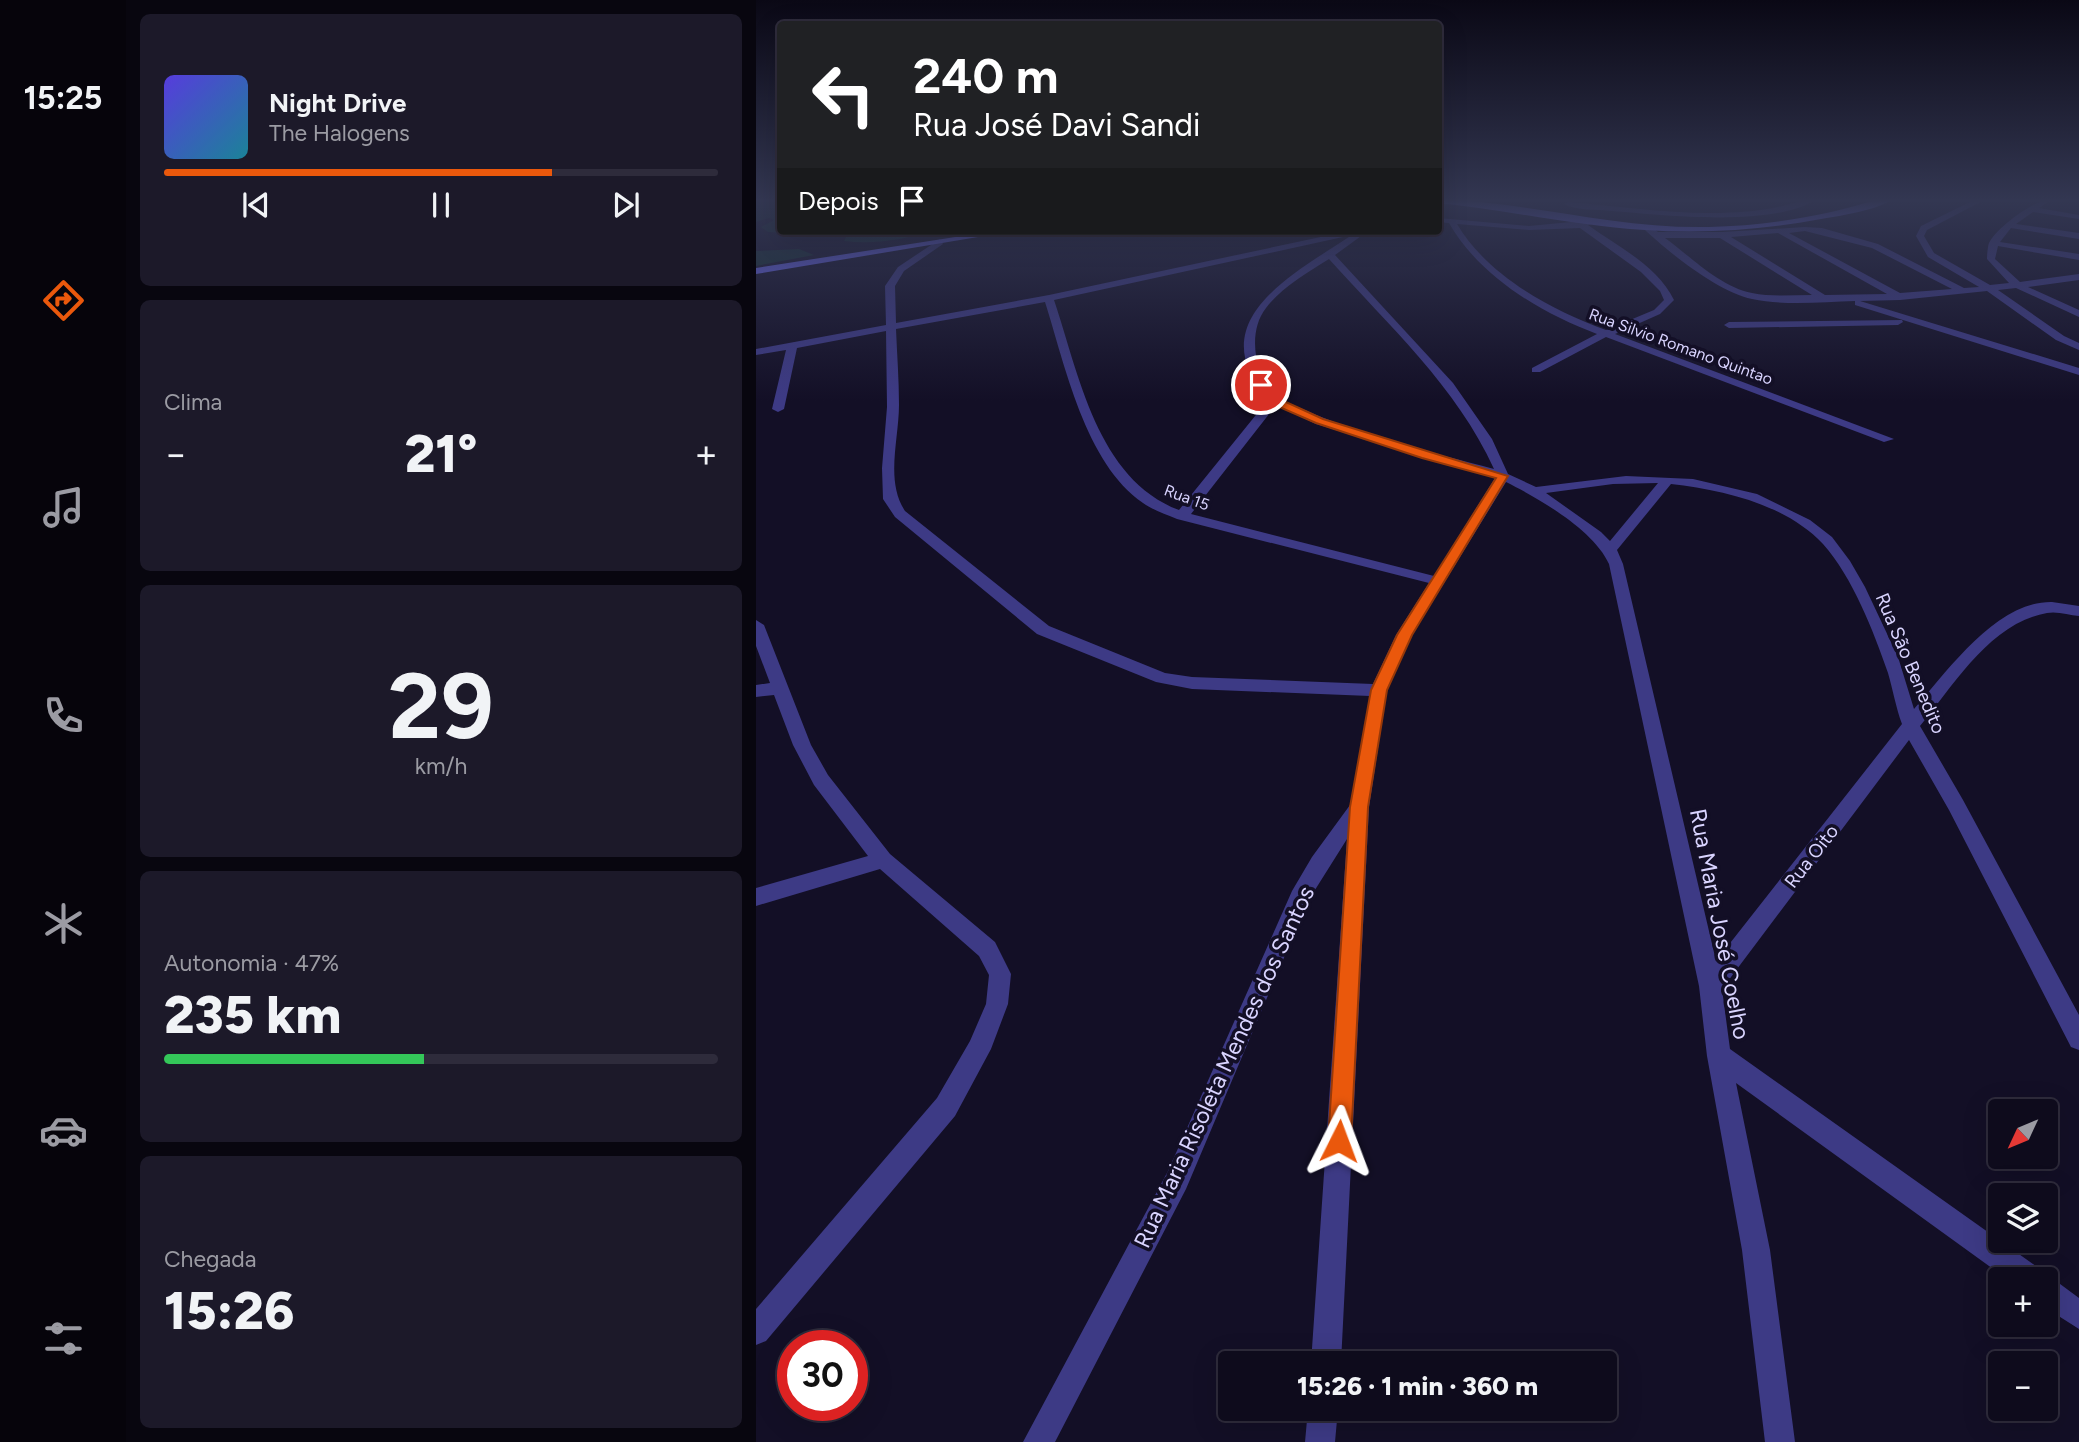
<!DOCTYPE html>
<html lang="pt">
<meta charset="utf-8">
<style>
:root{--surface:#0e0b1c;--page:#1c1929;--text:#f1f3f6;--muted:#9b9ba3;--line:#2e2b3b;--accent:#ea580c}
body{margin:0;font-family:Figtree,sans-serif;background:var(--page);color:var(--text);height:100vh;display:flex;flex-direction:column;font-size:26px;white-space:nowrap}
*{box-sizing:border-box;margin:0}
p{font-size:23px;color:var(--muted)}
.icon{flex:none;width:38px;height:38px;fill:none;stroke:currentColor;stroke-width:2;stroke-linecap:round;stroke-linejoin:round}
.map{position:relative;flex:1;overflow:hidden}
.sheet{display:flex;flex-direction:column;gap:14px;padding:14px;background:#08060f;width:630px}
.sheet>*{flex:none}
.hud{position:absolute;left:21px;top:21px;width:665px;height:214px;border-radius:7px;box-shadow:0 7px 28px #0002,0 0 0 2px var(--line);background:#202124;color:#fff;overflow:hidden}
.needle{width:46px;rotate:226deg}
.tools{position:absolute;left:1232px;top:1099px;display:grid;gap:14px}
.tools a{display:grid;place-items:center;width:70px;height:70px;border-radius:7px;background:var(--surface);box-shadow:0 7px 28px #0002,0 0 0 2px var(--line);font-size:35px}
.speed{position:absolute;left:21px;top:1330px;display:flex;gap:14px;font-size:35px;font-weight:700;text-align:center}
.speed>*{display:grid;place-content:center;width:91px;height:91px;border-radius:50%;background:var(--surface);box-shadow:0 7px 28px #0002,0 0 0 2px var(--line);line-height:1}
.speed .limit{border:10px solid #d22;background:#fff;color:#111}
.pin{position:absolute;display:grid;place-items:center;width:60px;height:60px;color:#fff;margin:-30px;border:4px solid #fff;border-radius:50%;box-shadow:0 2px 7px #0007}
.me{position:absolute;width:77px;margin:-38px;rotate:3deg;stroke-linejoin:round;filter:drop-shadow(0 0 5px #0008)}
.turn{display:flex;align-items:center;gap:24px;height:147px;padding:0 21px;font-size:32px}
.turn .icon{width:91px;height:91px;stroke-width:2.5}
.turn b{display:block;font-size:49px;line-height:60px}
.then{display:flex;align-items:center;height:66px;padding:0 21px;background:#0003;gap:14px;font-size:26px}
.big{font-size:52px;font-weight:800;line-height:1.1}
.sheet .widget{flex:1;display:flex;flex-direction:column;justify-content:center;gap:10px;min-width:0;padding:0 24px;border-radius:10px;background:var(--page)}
.sheet .dial{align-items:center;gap:0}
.dial b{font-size:91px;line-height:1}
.song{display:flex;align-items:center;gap:21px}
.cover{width:84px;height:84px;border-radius:10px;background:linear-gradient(135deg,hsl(250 70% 55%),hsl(190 70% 35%))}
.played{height:7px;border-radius:4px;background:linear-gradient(90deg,var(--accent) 70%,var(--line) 70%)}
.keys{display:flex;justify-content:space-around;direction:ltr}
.heat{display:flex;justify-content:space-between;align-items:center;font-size:38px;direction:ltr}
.charge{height:10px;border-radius:5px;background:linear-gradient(90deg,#34c759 47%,var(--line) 0)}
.trip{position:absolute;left:462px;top:1351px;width:399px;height:70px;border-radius:7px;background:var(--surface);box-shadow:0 7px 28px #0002,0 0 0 2px var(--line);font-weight:800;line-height:70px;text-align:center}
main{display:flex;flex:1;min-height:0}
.menu{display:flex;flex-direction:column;width:126px;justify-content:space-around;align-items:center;background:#06040b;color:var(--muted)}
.menu .icon{width:49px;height:49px}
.menu .active{color:var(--accent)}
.menu b{font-size:32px;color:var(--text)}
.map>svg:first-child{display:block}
</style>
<main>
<nav class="menu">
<b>15:25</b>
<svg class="icon active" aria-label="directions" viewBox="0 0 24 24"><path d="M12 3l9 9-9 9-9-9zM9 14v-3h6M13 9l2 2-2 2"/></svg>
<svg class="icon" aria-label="music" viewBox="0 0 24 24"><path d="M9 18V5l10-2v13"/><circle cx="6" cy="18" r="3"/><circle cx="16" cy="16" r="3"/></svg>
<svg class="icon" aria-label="phone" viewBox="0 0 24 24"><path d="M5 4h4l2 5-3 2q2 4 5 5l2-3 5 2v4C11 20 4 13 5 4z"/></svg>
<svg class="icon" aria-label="climate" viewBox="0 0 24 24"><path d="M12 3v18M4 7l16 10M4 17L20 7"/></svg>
<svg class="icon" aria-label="car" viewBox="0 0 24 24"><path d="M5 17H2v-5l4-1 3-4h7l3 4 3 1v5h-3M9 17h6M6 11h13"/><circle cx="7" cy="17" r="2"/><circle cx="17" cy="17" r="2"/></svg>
<svg class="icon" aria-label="filters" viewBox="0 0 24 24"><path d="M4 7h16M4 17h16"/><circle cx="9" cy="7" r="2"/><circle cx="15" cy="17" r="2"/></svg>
</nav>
<section class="sheet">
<div class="widget">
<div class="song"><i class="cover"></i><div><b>Night Drive</b><p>The Halogens</p></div></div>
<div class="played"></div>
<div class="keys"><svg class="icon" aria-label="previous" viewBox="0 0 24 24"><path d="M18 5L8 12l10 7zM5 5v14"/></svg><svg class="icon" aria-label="pause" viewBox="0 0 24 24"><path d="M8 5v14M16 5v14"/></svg><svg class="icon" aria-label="next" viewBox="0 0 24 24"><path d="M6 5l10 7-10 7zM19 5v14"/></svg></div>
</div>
<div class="widget"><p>Clima</p>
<div class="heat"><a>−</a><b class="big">21°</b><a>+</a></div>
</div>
<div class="widget dial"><b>29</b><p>km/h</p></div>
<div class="widget"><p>Autonomia · 47%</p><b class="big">235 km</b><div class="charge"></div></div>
<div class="widget"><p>Chegada</p><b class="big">15:26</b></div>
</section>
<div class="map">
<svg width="1323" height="1442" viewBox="0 0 1323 1442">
<rect width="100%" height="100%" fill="#130f26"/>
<path fill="#12302f" d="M0,199H24V231H179C148,239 119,245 88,241L91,235L86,232L67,235L12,232L5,227L18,220L13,218L0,222Z
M43,249L58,255L0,266V251Z"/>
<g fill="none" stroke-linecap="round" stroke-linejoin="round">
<path fill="#3d3a85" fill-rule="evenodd" d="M1050,199H1061C1017,228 908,215 856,211C842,209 820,211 808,204L812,202C885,208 980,225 1050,199Z
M1220,199H1230L1171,230L1168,236L1178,253L1234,285L1253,283L1231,259C1231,255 1232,245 1233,243C1240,228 1279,199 1296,199L1283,208L1323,215V219L1277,212L1260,224L1323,233V239L1255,228L1244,242L1323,254V260L1242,246L1239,259L1264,282L1323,274V280L1272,287L1323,310V317L1260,288L1242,290L1308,336L1323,343V350L1300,340L1231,291L1144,300L1104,301L1323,368V375L1099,305V301C1066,302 1028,306 996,299C962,292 912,252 887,228L894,226L902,232H966L1049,227L1066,228L1122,244L1208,288L1223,287L1172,257L1160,236L1165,226ZM1049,231L1116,248L1196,289L1144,293L1033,233ZM1022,233L1131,294L1069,295L975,237ZM909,238H964L1056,295C1036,295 1015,297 996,293C964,287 934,256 909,238Z
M682,218L773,226L836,220V224L832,225C862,247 901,265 918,300L904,314L859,334L1138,439L1128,442L850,337L784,372H776V368L841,334C785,313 724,277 693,223L682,222ZM701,224L773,230L824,228L885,272L904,291L908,300L898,310L850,330C795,310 732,276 701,224Z
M593,231H612L579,255L697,383L736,439L752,474L780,487L870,476L937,479L1001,494L1054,520L1076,537L1094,561L1109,587L1142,657L1158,709C1191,672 1240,601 1296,602C1305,603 1314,605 1323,606V616C1313,615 1301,611 1291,613C1234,623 1198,685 1164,726L1207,800L1323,1015V1050L1315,1047L1193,810L1153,740L966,989L974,1049L1284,1269L1288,1278L1300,1281L1323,1298V1329L1290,1308V1279H1251L980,1083L1014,1250L1039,1442H1009L986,1250L951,1056L943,986L853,564C838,530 782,498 750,482L656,635L631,690L613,807L585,1363H555L591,839L552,901L430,1189L299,1442H267L412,1171L536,891L556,857L594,805L614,696L436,689L400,682L281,634L139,517L127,499L126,468L131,407L130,331L41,348L28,409L22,412L16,409L30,350L0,355V349L130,325L129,286L142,267L184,239L187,244L148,271L139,286L140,323L293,295ZM596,235C538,274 443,320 512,400L423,510C341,479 323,374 298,300ZM573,259C632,325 701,387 738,469C675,452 609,437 549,410C540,406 528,402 521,396C498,376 491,332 510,308C526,287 551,273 573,259ZM289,302C309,365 329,463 387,503C397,510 409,514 421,519L673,583L640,635L617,684L436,677L409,673L293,626L149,511C129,481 143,439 143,405C143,380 141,354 140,329ZM520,405L560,424L739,478L678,576L435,514ZM902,483L854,541L845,532L790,493L857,484ZM915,484C967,490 1029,504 1067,544C1097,578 1117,630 1132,673C1137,690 1140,708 1146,724L960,961L867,564L861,550Z
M1146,320L1147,322L1142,325L973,328L968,325L973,322Z
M0,620L8,625L55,745L72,775L134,854L239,942L255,974L252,1004L235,1049L199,1116L10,1341L0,1345V1309L181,1098L214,1041L230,1004L233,975L223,956L124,869L0,906V888L112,856L58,785L37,745L18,695L0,697V685L14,683L0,646Z
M552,1409H582L579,1442H549Z"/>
<path fill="#6f6bff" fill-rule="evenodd" d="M682,199C773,202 861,229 953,227C994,226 1035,221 1075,212C1095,208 1116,199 1137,199C1118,211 1088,215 1065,219C1007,230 948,234 889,230C820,226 752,210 682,203Z
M238,231H258L0,274V268Z"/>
</g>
<linearGradient id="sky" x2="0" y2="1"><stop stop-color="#0a0815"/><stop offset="0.5" stop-color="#333752"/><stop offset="1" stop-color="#333752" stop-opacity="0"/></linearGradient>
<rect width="1323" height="401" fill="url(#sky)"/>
<path fill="#ea580c" stroke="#983908" stroke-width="2" d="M501,382H509L521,398L567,419L752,476L656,635L631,690L612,807L595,1141L591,1149L583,1152L575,1149L572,1141L594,807L615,690L641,635L740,478L666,458L560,423L514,403L500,385Z"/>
<g text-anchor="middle" stroke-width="7" stroke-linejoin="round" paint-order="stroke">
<g font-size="16" fill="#d9d4ff" stroke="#130f26">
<text transform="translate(925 346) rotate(20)" y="6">Rua Silvio Romano Quintao</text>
<text transform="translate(431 497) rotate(20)" y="6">Rua 15</text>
</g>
<g font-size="19" fill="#d9d4ff" stroke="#130f26">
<text transform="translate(1155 663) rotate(67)" y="7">Rua São Benedito</text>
<text transform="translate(1055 856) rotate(-52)" y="7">Rua Oito</text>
</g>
<g font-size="23" fill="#d9d4ff" stroke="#130f26">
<text transform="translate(964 924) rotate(79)" y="8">Rua Maria José Coelho</text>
<text transform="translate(468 1067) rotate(-65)" y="8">Rua Maria Risoleta Mendes dos Santos</text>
</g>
</g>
</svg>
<div class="tools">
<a><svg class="needle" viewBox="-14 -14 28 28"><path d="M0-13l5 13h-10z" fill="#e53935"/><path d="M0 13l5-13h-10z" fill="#9b9ba3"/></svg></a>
<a><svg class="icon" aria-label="layers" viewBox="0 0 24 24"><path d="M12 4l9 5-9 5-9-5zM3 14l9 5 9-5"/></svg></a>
<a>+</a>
<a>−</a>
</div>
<div class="speed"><div class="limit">30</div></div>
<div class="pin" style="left:505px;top:385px;background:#d93025"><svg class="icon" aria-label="arrive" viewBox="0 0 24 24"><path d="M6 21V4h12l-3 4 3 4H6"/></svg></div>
<svg class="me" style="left:583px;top:1141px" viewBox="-20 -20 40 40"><path d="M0-17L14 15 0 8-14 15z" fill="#ea580c" stroke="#fff" stroke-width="4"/></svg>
<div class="trip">15:26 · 1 min · 360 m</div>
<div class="hud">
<div class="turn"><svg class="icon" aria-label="left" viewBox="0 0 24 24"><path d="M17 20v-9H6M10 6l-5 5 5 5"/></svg><div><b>240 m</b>Rua José Davi Sandi</div></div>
<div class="then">Depois<svg class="icon" aria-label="arrive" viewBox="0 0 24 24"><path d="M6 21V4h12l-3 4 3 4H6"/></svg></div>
</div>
</div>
</main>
